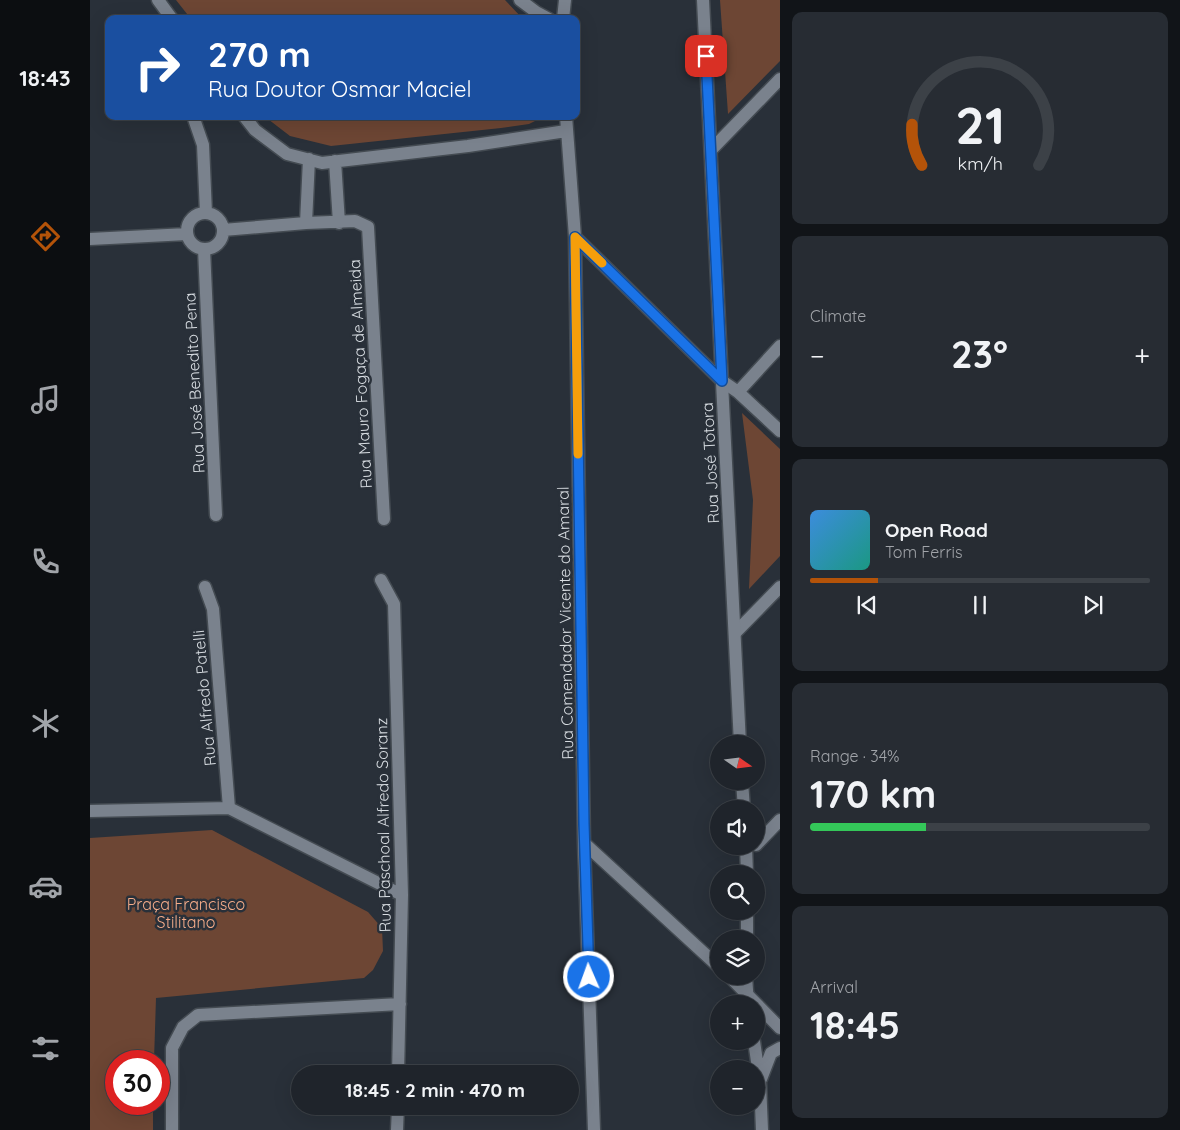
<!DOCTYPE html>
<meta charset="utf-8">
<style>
:root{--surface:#1f242b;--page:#272c33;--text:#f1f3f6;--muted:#a1a4a9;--line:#3c4147;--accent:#b45309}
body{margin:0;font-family:Quicksand,sans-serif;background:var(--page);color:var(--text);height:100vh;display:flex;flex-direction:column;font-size:19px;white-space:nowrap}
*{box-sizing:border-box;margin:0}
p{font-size:16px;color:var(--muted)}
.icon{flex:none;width:28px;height:28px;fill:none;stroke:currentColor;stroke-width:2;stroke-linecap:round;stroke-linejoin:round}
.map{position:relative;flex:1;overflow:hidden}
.sheet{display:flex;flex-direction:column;gap:12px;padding:12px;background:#111418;width:400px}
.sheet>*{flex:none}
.hud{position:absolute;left:15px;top:15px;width:475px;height:105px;border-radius:10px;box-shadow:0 5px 20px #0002,0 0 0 1px var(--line);background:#1a4fa0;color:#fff;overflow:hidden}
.needle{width:32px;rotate:104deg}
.controls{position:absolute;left:620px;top:735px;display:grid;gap:10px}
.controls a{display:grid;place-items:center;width:55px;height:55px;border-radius:50%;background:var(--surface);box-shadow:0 5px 20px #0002,0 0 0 1px var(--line);font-size:25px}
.speed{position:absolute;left:15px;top:1050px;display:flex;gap:10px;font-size:25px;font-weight:700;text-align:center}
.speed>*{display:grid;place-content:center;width:65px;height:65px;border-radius:50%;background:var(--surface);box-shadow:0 5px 20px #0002,0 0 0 1px var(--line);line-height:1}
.speed .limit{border:8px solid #d22;background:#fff;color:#111}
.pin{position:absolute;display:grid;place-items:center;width:42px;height:42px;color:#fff;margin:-21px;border-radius:10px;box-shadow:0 2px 8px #0006}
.me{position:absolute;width:55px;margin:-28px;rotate:358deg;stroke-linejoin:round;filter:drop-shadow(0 0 4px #0008)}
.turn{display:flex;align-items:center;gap:18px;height:105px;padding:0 20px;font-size:22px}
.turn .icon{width:65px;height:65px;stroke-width:2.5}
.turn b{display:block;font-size:35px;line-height:42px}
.big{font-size:38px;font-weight:800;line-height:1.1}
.sheet .card{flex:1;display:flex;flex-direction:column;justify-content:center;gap:8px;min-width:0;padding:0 18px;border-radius:10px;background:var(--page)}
.sheet .dial{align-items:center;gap:0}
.dial svg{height:130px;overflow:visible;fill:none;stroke:var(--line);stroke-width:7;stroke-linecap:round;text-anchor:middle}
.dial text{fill:var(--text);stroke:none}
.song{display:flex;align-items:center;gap:15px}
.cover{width:60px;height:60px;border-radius:8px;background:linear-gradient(135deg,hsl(210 70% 55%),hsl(170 70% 35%))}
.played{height:5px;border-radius:2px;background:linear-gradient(90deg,var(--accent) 20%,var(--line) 20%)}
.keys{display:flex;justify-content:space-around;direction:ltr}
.heat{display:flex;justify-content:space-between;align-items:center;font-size:28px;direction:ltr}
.charge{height:8px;border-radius:4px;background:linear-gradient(90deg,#34c759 34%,var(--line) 0)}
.trip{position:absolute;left:201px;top:1065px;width:288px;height:50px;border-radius:25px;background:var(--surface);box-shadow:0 5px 20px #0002,0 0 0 1px var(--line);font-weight:800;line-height:50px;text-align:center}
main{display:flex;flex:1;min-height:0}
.tab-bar{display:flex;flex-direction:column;width:90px;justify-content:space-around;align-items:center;background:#0c0e11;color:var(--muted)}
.tab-bar .icon{width:35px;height:35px}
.tab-bar .on{color:var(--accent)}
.tab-bar b{font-size:22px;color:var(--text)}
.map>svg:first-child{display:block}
</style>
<main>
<nav class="tab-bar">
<b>18:43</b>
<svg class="icon on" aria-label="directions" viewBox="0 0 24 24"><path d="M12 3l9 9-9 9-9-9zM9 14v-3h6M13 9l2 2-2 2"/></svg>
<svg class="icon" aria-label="music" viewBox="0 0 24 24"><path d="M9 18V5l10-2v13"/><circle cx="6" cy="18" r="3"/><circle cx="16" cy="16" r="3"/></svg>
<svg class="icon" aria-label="phone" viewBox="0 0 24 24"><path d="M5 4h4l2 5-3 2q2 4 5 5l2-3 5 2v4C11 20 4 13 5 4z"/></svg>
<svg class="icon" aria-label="climate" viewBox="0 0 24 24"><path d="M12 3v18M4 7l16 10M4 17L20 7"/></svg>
<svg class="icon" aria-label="car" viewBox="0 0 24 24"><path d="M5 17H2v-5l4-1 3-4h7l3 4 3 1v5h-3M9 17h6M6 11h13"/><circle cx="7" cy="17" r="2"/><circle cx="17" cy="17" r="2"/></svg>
<svg class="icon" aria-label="filters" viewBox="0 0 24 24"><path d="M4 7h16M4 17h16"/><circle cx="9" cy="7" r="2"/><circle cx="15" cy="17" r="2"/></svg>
</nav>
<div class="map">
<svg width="690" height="1130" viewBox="0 0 690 1130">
<rect width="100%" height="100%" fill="#293039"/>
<path fill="#6d4634" d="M86,0H415L433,19H101Z
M630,0H690V61L638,114Z
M174,116H455L439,124L411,128L241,146L200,136Z
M652,413L690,449V556L659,589L663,500Z
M122,830L278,912L292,928L293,951L283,970L274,978L66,998L64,1061H26V1104H63V1130H0V838Z"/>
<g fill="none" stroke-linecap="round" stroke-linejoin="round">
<g stroke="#444b52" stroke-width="15">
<path id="street" d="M68,0L82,19
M430,0L446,12L459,19
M473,19L475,0
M103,116L113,145L116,213
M154,116L165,130L197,154L232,163L378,146L476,131
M476,116L485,237L494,843L504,1130
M621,150L690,79
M245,161L249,223
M97 231a18 18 0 1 1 36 0a18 18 0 1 1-36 0Z
M216,223L219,159
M133,230L216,223L265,221L278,227L294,519
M485,237L632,381L648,392L690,431
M0,239L97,234
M114,249L126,515
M648,392L690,346
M291,580L304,604L312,895L308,1074
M115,587L123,609L139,808
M645,633L690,587
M0,811L139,808L312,895
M494,843L629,967
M666,845L690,820
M639,976L690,1028
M82,1130V1048L93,1027L108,1015L310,1004
M307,1130L308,1106"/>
</g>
<g stroke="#444b52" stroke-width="15">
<path id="secondary" d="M613,0L650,744
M652,781L654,809
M656,846L657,874
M657,939V911
M656,976L658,1004
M664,1041L670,1082L672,1130
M671,1079L681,1053L690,1048"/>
</g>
<use href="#street" stroke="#7a828d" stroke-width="12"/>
<use href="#secondary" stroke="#7a828d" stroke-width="12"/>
</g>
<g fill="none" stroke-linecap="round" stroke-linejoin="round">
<g stroke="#114b97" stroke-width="12">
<path id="route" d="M499,977L494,824L485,237L632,381L616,56"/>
</g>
<use href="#route" stroke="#1a73e8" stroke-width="9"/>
<path stroke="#f59e0b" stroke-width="9" d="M488,454L485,237L512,263"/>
</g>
<g text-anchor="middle" stroke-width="5" stroke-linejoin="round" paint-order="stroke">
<g font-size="16" fill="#d7dce1" stroke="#293039">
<text transform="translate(270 374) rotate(-93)" y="6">Rua Mauro Fogaça de Almeida</text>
<text transform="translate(104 383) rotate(-93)" y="6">Rua José Benedito Pena</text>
<text transform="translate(620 463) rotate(-93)" y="6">Rua José Totora</text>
<text transform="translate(475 623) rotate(-91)" y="6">Rua Comendador Vicente do Amaral</text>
<text transform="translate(114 698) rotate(-95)" y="6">Rua Alfredo Patelli</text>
<text transform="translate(293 825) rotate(-91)" y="6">Rua Paschoal Alfredo Soranz</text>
</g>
<g font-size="16" fill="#f5ac89" stroke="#293039">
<text x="96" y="910">Praça Francisco<tspan x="96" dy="18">Stilitano</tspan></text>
</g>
</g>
</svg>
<div class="controls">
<a><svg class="needle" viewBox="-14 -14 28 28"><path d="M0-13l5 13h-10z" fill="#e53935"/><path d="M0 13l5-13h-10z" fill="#a1a4a9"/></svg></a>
<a><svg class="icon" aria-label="sound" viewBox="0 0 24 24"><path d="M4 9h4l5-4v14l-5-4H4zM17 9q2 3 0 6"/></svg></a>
<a><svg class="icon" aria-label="search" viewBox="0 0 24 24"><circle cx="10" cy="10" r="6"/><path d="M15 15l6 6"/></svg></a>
<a><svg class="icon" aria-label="layers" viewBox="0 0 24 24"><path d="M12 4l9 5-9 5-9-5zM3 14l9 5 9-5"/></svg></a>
<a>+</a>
<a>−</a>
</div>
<div class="speed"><div class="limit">30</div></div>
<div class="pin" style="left:616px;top:56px;background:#d93025"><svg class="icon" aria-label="arrive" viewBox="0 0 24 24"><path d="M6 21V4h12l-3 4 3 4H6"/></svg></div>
<svg class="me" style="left:499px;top:977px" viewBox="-20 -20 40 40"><circle r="17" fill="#1a73e8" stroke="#fff" stroke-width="3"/><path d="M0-11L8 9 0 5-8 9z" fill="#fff"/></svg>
<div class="trip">18:45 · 2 min · 470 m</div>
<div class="hud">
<div class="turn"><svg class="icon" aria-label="right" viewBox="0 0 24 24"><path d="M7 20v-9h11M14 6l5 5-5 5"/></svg><div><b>270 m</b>Rua Doutor Osmar Maciel</div></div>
</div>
</div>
<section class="sheet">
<div class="card dial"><svg viewBox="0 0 100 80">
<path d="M14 69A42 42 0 1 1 86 69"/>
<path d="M14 69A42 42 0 0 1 8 44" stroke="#b45309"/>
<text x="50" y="56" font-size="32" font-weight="700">21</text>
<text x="50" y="72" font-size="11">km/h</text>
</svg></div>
<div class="card"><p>Climate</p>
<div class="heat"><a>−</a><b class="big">23°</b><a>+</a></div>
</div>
<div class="card">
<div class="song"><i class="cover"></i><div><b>Open Road</b><p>Tom Ferris</p></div></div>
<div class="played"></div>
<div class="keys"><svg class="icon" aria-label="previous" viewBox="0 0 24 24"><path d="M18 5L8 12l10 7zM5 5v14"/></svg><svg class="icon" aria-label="pause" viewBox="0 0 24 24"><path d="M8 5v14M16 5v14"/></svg><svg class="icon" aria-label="next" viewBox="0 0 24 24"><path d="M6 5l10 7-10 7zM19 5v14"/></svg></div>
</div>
<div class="card"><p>Range · 34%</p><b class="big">170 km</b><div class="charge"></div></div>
<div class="card"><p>Arrival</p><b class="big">18:45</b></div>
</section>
</main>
